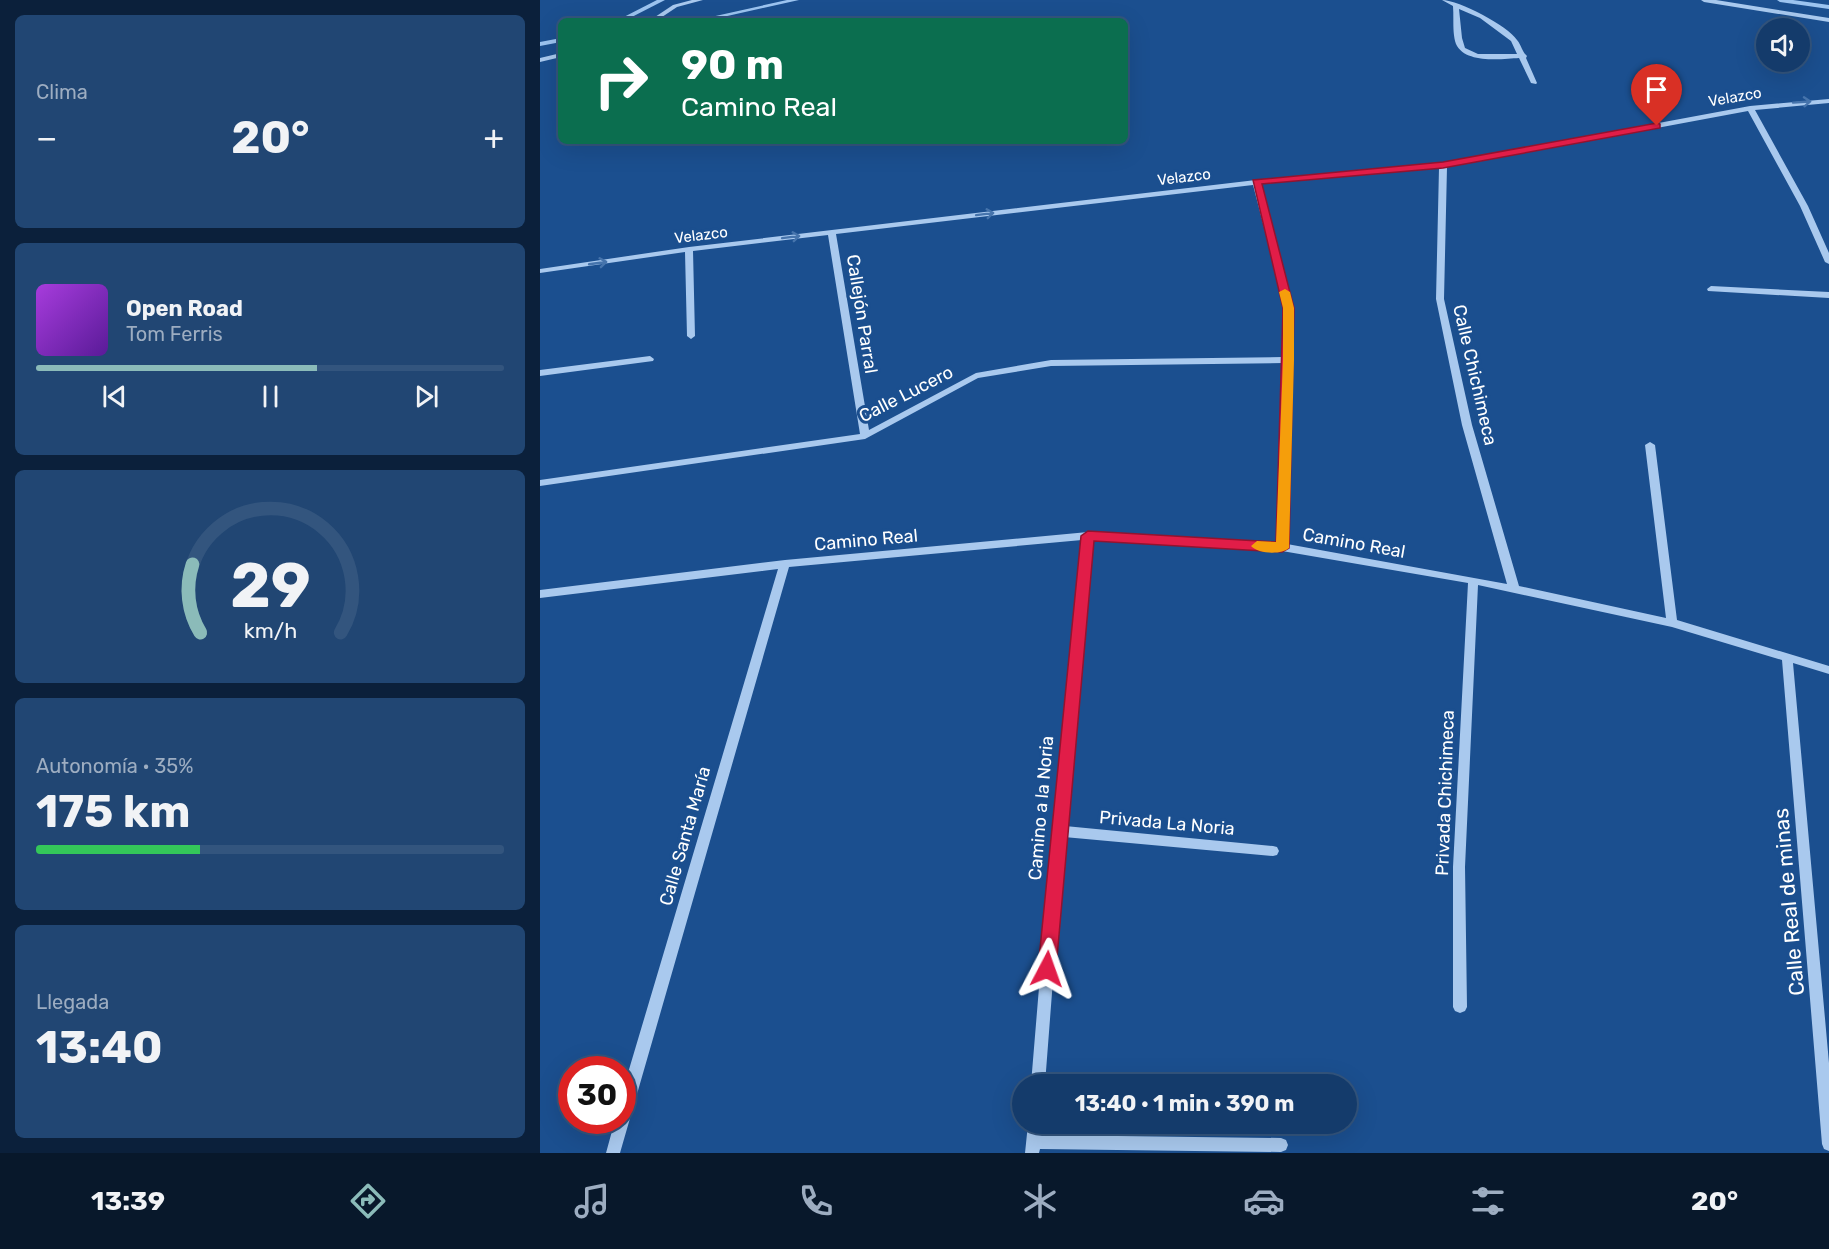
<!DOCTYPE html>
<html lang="es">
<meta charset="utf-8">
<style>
:root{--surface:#143b6b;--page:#214673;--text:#f1f3f6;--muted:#9dadc1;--line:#33557e;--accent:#8bbbb9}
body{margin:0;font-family:Rubik,sans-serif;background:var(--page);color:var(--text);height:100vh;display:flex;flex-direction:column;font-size:22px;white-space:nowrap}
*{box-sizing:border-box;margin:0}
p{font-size:20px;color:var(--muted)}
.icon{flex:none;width:33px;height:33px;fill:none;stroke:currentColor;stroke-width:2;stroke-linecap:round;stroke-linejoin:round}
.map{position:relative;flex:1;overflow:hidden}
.drawer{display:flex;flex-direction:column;gap:15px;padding:15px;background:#0b203b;width:540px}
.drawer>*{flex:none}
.hud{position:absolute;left:18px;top:18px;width:570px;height:126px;border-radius:9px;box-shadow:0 6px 24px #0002,0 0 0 2px var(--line);background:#0b6e4f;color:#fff;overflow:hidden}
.controls{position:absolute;left:1216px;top:18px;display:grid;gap:12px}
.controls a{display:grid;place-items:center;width:54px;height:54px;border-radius:50%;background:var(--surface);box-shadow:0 6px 24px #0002,0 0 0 2px var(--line);font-size:30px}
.speed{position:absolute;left:18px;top:1056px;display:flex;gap:12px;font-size:30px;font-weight:700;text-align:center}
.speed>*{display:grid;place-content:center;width:78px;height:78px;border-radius:50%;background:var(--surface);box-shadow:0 6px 24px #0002,0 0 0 2px var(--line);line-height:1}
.speed .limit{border:9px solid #d22;background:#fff;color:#111}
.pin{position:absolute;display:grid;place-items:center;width:51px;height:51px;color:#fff;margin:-62px -26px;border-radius:50% 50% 50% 0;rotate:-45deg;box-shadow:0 0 6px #0007}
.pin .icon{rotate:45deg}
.me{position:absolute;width:66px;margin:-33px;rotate:4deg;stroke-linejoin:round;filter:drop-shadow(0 0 4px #0008)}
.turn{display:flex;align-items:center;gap:21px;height:126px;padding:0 24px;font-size:27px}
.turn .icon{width:78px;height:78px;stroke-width:2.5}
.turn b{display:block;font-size:42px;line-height:51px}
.big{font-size:45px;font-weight:700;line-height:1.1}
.drawer .card{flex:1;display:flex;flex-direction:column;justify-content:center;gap:9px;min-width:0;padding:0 21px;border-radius:9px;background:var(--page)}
.drawer .dial{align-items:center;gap:0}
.dial svg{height:156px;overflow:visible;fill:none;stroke:var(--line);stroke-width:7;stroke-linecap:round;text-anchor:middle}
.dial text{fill:var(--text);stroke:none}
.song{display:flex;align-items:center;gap:18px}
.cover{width:72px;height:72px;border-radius:9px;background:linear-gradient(135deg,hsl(280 70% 55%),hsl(270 70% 35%))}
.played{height:6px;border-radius:3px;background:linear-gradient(90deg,var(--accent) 60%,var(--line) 60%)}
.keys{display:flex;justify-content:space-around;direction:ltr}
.heat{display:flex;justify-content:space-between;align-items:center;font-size:33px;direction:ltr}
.charge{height:9px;border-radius:4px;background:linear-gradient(90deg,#34c759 35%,var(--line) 0)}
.trip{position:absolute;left:472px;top:1074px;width:345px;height:60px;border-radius:30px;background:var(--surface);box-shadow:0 6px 24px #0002,0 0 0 2px var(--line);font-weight:700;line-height:60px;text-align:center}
.tab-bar{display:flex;height:96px;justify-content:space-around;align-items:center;background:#08182b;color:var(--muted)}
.tab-bar .icon{width:42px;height:42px}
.tab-bar .on{color:var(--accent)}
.tab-bar b{font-size:27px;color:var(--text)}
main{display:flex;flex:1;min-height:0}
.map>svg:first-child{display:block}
</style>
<main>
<section class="drawer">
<div class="card"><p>Clima</p>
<div class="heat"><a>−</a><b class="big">20°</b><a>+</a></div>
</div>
<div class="card">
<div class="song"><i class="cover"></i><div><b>Open Road</b><p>Tom Ferris</p></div></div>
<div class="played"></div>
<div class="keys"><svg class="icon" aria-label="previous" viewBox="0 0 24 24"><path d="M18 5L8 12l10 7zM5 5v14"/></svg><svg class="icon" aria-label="pause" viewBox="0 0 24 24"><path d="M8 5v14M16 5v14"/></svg><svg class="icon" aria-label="next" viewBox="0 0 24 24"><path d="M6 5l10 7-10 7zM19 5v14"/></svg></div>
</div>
<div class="card dial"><svg viewBox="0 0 100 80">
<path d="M14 69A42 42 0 1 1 86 69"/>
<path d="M14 69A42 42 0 0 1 10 34" stroke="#8bbbb9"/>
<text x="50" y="56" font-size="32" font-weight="700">29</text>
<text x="50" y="72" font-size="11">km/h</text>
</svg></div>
<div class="card"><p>Autonomía · 35%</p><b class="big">175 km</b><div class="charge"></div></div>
<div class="card"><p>Llegada</p><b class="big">13:40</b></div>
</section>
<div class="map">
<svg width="1289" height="1153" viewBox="0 0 1289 1153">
<rect width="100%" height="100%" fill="#1b4f8f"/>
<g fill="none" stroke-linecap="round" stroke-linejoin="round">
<path fill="#9cc4f0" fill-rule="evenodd" d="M117,0H125L84,21H76Z
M247,0H259L165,21H153Z
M1237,0H1253L1289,5V9L1240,2Z
M21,38V42L0,46V42Z"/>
<path fill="#a9c9ee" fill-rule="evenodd" d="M152,0H163L137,7L116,21H109L133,5Z
M902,0C919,0 968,26 977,40C982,46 982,52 987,56L986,58L997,83L996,84L991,83L979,58C962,59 925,64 916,44C912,33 914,18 913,6ZM919,9L940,18L971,41L977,54H938L925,48L922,38Z
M1161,0H1176L1289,18V22L1164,2Z
M21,53V57L0,62V58Z
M1289,99V103L1215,110L1268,206L1289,253V264L1285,262L1260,206L1208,111L907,167L904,299L932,425L979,586L1126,618L1105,445L1110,442L1115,445L1137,620L1289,666V674L1253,663L1289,1063V1151L1284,1149L1282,1144L1242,660L1132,627L938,585L925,867L927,1007L925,1011L920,1013L915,1011L913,1007V867L928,583L742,551L553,540L525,826L733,846L737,847L739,851L737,855L733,856L524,837L505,1084H491L512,831L542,540L249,567L80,1153H66L75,1120H82V1093L238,569L0,598V590L245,560L548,532L737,543L743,363L511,366L438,378L325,439L0,486V480L320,434L288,235L153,251L155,336L151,339L147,336L145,252L0,273V269L149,247L716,180L903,163L1210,106ZM899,168L896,299L922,425L967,584L747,544L753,308L720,184ZM713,185L745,308L743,357L511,360L436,373L329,430L296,234Z
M1171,286L1289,292V298L1168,291L1167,289Z
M110,356L114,359L113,361L0,376V370Z
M488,1124H502L501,1135L741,1138L746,1140L748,1145L746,1150L741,1152L500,1149L499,1153H485Z"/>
</g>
<defs><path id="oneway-shaft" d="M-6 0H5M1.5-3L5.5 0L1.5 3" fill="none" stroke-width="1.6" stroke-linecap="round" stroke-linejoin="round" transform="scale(1.5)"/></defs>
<g stroke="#4674ac">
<use href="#oneway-shaft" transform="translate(1262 102) rotate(-4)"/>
<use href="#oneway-shaft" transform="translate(445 214) rotate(-7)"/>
<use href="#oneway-shaft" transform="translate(251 237) rotate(-7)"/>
<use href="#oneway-shaft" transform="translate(58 263) rotate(-8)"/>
</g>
<path fill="#e11d48" stroke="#92132f" stroke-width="1.5" d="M1117,123L1120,124V128L903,168L722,184L754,308L749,548L742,552L554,541L516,969L513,975L507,977L501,975L498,969L541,536L548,531L736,542L743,308L713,180L903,162Z"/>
<path fill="#f59e0b" d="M745,289L750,292L754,308V360L749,548C742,555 718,554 711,546L717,541L736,542L743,360V308L739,292Z"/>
<g text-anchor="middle" stroke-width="6" stroke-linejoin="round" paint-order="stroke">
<g font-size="15" fill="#fff" stroke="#1b4f8f">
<text transform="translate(1195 97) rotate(-10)" y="5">Velazco</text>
<text transform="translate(644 177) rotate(-7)" y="5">Velazco</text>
<text transform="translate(161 235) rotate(-7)" y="5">Velazco</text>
</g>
<g font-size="18" fill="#fff" stroke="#1b4f8f">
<text transform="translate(322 314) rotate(81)" y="6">Callejón Parral</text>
<text transform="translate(935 375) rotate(77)" y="6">Calle Chichimeca</text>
<text transform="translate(366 394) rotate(-27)" y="6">Calle Lucero</text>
<text transform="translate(326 540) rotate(-5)" y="6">Camino Real</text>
<text transform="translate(814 543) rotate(10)" y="6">Camino Real</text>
<text transform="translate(905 793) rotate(-88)" y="6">Privada Chichimeca</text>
<text transform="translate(501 808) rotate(-85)" y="6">Camino a la Noria</text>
<text transform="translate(627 823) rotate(5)" y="6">Privada La Noria</text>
<text transform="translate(145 836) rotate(-74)" y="6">Calle Santa María</text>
</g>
<g font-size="21" fill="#fff" stroke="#1b4f8f">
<text transform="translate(1249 902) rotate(-95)" y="7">Calle Real de minas</text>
</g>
</g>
</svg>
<div class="controls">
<a><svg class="icon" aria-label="sound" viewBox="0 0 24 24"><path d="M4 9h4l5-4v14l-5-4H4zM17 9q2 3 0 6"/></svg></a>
</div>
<div class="speed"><div class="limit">30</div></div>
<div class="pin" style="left:1117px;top:126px;background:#d93025"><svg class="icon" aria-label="arrive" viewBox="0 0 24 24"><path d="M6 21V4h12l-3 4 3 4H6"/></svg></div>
<svg class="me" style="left:507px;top:969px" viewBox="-20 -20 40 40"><path d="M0-17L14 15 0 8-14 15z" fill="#e11d48" stroke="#fff" stroke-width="4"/></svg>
<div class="trip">13:40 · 1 min · 390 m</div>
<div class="hud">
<div class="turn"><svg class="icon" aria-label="right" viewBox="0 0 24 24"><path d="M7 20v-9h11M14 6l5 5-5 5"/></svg><div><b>90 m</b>Camino Real</div></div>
</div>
</div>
</main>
<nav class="tab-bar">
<b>13:39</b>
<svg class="icon on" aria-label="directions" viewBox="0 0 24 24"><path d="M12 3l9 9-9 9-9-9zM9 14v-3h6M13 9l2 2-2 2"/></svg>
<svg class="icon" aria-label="music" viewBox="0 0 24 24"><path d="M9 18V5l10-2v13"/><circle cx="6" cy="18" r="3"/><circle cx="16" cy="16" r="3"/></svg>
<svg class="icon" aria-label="phone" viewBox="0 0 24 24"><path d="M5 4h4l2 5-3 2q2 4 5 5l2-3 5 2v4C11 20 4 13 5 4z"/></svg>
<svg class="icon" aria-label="climate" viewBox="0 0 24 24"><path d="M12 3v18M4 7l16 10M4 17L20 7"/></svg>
<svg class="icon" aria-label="car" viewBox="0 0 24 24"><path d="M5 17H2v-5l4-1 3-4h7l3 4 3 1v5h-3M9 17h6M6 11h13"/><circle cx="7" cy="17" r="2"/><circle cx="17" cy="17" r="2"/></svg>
<svg class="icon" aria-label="filters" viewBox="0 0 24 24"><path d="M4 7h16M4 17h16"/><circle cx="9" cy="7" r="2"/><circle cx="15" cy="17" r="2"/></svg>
<b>20°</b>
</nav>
